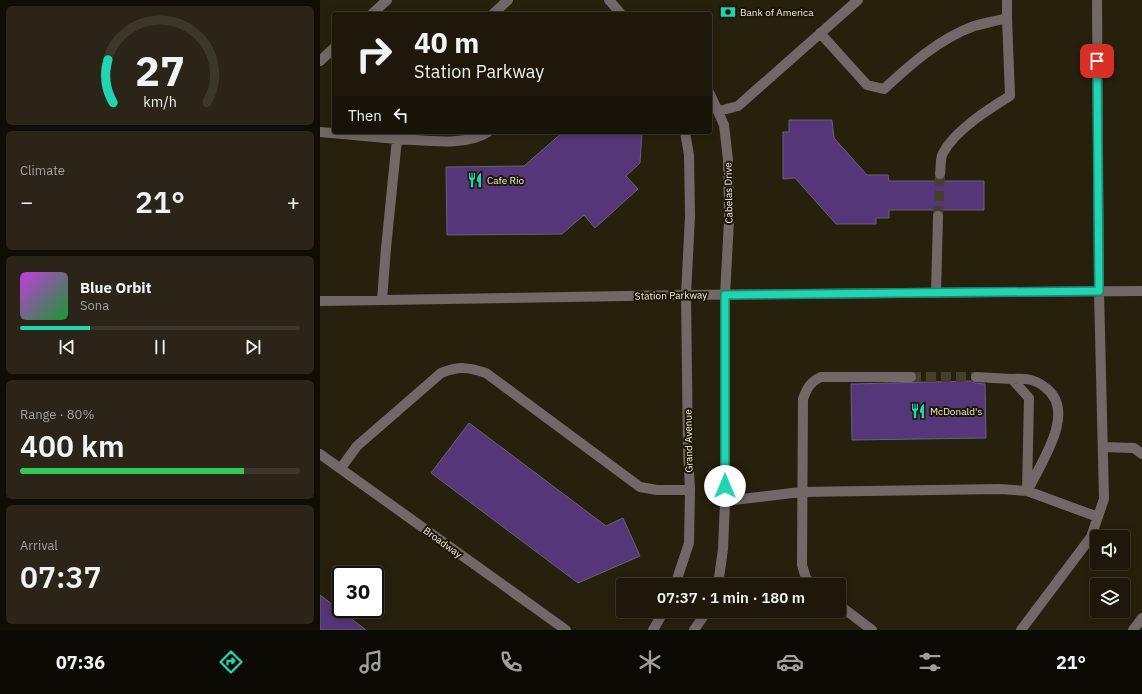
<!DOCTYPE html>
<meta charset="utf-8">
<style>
:root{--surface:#1d180a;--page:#2a2518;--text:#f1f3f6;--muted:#a0a09c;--line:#3b372b;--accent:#21d5b0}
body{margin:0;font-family:"IBM Plex Sans",sans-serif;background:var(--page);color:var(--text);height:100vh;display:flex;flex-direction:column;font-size:15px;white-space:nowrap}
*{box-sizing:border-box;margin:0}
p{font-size:13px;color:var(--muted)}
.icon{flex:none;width:22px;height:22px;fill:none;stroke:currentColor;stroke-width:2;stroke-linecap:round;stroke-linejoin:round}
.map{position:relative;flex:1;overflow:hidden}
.sheet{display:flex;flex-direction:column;gap:6px;padding:6px;background:#100d06;width:320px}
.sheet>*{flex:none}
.guide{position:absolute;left:12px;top:12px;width:380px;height:122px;border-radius:4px;box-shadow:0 2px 10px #0003,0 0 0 1px var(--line);background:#1d180a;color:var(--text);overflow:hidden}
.tools{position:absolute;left:770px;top:530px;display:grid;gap:8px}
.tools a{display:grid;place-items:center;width:40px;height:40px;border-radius:4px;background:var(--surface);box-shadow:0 2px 10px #0003,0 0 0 1px var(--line);font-size:20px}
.speed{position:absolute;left:12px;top:566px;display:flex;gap:8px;font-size:20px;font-weight:700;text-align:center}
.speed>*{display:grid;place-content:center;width:52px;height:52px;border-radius:50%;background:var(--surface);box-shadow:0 2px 10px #0003,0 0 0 1px var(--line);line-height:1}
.speed .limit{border:2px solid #111;border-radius:6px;background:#fff;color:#111}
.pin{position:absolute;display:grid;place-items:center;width:34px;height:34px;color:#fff;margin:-17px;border-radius:8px;box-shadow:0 2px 6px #0006}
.me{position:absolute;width:44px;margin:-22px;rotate:0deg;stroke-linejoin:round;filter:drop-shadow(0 0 3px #0008)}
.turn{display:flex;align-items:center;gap:14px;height:84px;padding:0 16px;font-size:18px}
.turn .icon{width:52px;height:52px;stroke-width:2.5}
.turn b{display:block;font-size:28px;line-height:34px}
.then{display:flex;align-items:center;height:38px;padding:0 16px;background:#0003;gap:8px;font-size:15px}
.big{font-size:30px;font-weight:600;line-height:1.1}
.sheet .card{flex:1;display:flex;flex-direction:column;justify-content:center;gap:6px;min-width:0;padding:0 14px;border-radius:6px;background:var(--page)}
.sheet .dial{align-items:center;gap:0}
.dial svg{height:104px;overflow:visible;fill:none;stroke:var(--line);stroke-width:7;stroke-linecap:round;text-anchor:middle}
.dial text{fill:var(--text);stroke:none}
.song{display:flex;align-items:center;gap:12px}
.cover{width:48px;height:48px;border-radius:6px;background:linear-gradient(135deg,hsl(290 70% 55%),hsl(130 70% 35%))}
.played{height:4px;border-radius:2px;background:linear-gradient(90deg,var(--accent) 25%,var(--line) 25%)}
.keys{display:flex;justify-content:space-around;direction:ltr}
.heat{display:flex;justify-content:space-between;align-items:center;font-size:22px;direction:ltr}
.charge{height:6px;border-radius:3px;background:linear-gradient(90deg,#34c759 80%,var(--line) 0)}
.trip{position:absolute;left:296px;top:578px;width:230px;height:40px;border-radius:4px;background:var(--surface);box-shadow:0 2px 10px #0003,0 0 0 1px var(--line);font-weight:600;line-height:40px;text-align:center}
.tabs{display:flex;height:64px;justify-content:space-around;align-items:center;background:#0c0a04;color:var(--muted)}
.tabs .icon{width:28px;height:28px}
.tabs .on{color:var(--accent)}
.tabs b{font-size:18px;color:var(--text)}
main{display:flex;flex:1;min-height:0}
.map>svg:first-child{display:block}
</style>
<main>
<section class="sheet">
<div class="card dial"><svg viewBox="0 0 100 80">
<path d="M14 69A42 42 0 1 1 86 69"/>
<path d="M14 69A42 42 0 0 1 10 36" stroke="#21d5b0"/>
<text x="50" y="56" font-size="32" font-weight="700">27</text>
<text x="50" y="72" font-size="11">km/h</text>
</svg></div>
<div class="card"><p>Climate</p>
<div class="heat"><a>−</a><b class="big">21°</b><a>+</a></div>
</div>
<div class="card">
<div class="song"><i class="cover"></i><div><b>Blue Orbit</b><p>Sona</p></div></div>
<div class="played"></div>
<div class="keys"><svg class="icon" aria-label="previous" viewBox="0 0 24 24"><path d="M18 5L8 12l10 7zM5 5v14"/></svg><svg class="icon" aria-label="pause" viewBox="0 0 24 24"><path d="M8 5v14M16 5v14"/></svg><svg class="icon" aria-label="next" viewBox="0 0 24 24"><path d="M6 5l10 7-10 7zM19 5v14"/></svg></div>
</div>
<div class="card"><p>Range · 80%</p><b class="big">400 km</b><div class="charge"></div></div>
<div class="card"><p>Arrival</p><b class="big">07:37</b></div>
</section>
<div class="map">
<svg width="822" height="630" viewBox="0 0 822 630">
<rect width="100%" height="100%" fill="#27200d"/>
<path fill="#553779" stroke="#696175" d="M469,120H512L514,138L547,175H568L569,181H664V210H569V218H556V224H516L475,178L463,179V132H469Z
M243,132H322L320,163L306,176L318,189L275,228L264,215L242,234L127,235L126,167L204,166Z
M651,381L655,383L665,384L666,438L532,440L531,384Z
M149,423L286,526L303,518L320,556L258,583L111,473Z
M0,595L46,630H0Z"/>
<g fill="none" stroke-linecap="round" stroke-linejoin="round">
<path stroke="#463f2d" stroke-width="10" stroke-dasharray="10 5" stroke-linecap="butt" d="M618,216L620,174
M591,377H656"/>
<path stroke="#736868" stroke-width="10" d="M289,0L301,14
M52,14L67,0
M173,14L188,0
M500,33L547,85L564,89C591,64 619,39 654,26C665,23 676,21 687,18V0
M0,61L14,48
M390,94L404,125L408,160L409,221L405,295V501L403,549L398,585
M399,111L418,106L538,0
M0,132L77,139L66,248L62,300
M77,132V139C104,140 145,147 168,132
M620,174C621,168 620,158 623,153C635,130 669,109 690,96L687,18
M616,293L618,216
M0,301L366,295L822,291
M656,377L692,379L709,398L707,491
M692,379C706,378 715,379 726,388C757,412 721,462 709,488
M783,447L814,448L822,454
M0,454L246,630
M21,468L37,446L121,373C139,366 148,367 166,373L320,487L337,490H370
M405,501L481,492L679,489L707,491L778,517
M355,585L369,543L370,490L368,451L366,295L370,216L369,155L365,132
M493,585L486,578L482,565L483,399C487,388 490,382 501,377H591
M519,605L552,630
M333,630L344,611
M374,630L387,611
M701,630L771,537L784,499L779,291L777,0
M813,630L822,618"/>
</g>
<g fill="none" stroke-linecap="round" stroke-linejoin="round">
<g stroke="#158a72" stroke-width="10">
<path id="route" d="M405,486V295L779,291L777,61"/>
</g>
<use href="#route" stroke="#21d5b0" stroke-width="7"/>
</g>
<defs>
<g id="bank-bare" transform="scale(1.2)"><path d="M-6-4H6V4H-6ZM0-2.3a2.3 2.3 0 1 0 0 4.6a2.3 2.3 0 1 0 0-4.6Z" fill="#21d5b0" stroke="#1e1705" stroke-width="2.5" paint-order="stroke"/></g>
<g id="restaurant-bare" transform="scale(1.2)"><path d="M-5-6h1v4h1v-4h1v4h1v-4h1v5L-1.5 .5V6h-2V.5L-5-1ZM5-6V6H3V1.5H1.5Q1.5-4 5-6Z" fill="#21d5b0" stroke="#1e1705" stroke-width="2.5" paint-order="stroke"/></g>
</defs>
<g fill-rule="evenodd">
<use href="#bank-bare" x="408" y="12"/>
<use href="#restaurant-bare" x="155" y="180"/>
<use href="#restaurant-bare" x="598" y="411"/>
</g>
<g text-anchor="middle" stroke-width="4" stroke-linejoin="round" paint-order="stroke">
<g font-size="10" fill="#f4efe3" stroke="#1e1705" text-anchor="start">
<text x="420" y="16">Bank of America</text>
<text x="167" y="184">Cafe Rio</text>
<text x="610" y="415">McDonald's</text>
</g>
<g font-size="10" fill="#f4efe3" stroke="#1e1705">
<text transform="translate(408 193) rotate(-91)" y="4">Cabelas Drive</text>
<text transform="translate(351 295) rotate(-1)" y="4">Station Parkway</text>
<text transform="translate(368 441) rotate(-91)" y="4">Grand Avenue</text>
<text transform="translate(123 542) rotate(36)" y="4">Broadway</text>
</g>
</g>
</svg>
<div class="tools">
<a><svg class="icon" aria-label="sound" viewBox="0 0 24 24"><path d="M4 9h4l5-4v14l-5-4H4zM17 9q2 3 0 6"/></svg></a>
<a><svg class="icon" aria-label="layers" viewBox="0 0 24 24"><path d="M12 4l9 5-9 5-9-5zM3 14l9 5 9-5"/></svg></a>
</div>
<div class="speed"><div class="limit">30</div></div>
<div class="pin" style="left:777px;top:61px;background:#d93025"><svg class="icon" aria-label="arrive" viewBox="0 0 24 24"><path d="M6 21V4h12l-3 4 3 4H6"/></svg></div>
<svg class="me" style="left:405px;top:486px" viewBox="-20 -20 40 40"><circle r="19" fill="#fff"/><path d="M0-13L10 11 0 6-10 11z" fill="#21d5b0"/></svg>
<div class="trip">07:37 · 1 min · 180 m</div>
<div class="guide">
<div class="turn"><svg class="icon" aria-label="right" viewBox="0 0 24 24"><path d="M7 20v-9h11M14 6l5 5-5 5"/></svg><div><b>40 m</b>Station Parkway</div></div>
<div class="then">Then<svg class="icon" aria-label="left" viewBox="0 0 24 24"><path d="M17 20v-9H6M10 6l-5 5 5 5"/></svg></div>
</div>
</div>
</main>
<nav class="tabs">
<b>07:36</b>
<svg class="icon on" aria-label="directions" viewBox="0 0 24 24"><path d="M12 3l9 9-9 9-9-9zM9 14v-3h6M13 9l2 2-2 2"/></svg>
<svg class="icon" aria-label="music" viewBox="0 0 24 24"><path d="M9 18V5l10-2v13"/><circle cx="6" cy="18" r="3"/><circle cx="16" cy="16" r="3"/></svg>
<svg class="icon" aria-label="phone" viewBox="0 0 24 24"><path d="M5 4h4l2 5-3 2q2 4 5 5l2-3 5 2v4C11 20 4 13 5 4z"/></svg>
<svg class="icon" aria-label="climate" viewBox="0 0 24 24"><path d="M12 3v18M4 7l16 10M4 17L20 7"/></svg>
<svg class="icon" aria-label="car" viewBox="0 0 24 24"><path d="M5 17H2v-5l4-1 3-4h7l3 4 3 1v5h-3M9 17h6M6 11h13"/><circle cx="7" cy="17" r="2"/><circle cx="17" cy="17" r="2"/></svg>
<svg class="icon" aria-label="filters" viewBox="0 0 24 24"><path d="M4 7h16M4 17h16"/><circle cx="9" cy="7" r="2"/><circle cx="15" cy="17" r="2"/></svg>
<b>21°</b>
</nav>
